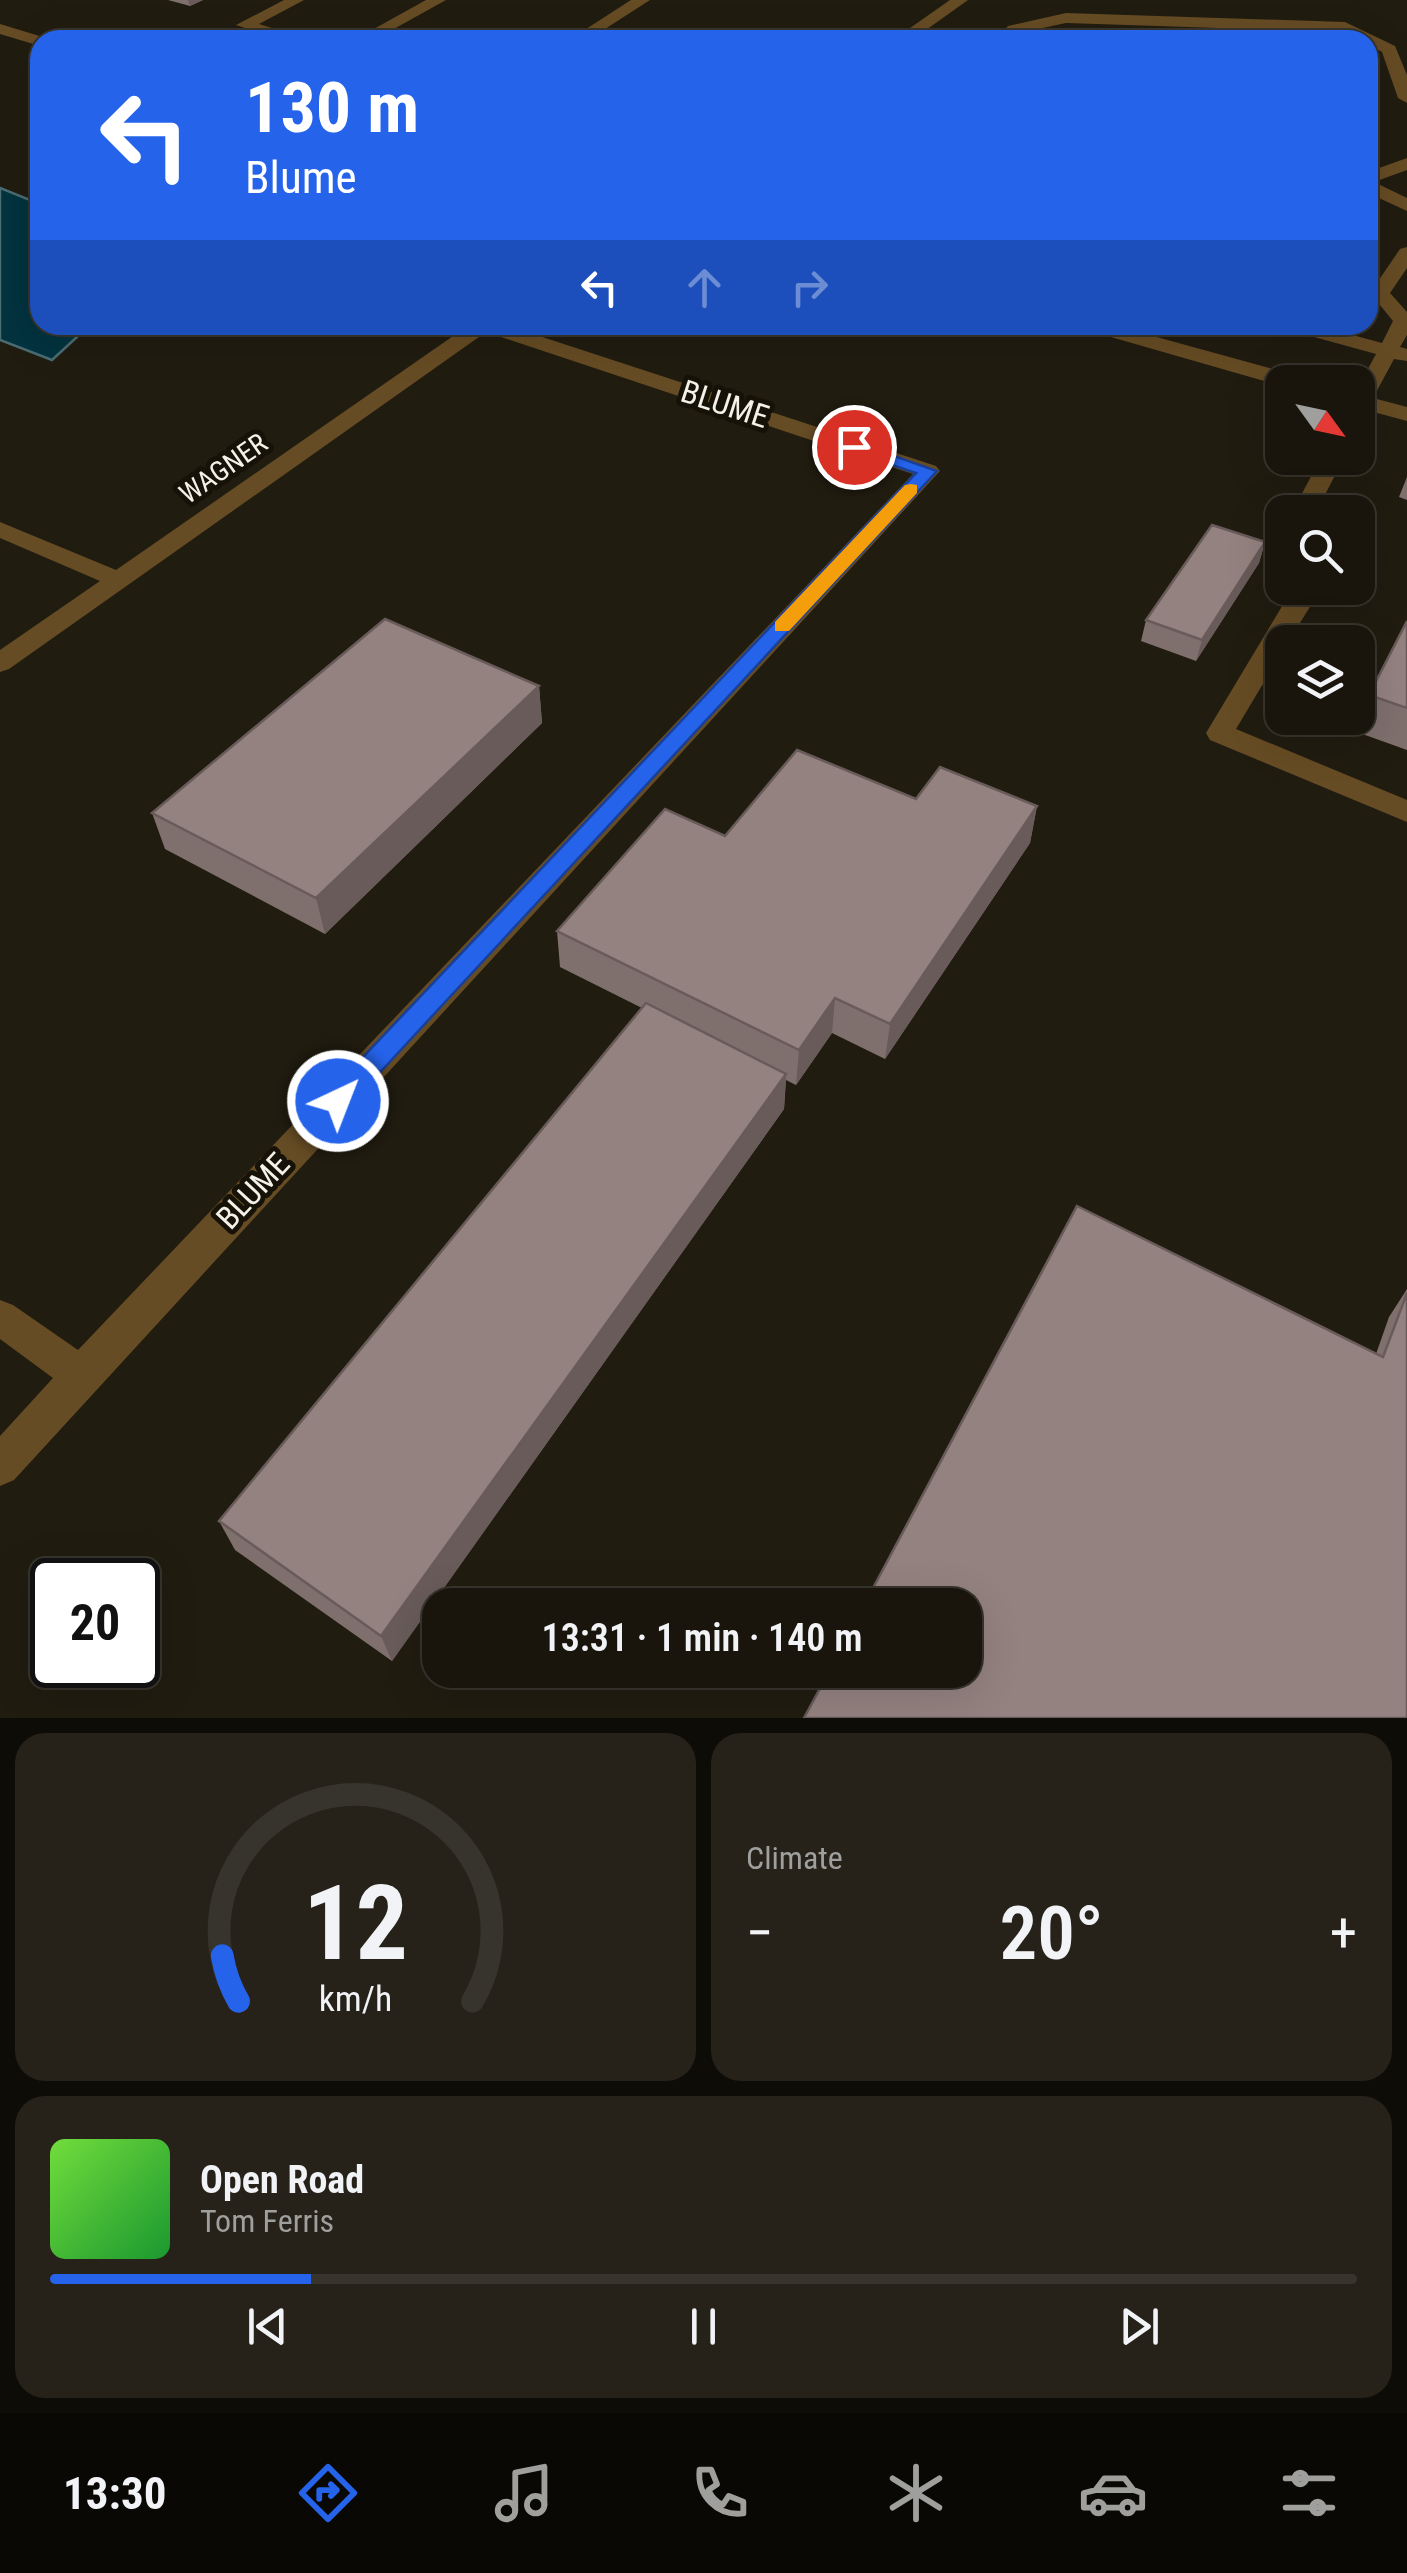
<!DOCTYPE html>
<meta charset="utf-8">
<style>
:root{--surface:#19150c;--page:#26221a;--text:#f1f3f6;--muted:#9f9f9d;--line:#37342d;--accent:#2563eb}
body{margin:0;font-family:"Roboto Condensed",sans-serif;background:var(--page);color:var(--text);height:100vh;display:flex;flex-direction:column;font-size:38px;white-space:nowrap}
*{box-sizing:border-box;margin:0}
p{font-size:32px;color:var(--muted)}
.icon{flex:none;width:55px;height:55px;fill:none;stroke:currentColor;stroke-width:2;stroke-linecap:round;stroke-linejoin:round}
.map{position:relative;height:1718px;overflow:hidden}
.drawer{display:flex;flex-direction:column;gap:15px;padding:15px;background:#0e0c07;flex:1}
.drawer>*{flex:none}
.guide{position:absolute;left:30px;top:30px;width:1348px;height:305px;border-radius:30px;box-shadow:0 10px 40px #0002,0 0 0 2px var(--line);background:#2563eb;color:#fff;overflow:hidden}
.needle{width:65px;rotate:123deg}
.fabs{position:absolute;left:1265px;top:365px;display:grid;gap:20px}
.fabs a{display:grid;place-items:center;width:110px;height:110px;border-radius:20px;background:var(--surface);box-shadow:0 10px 40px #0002,0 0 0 2px var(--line);font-size:50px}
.speed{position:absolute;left:30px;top:1558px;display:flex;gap:20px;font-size:50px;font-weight:700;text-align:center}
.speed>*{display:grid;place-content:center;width:130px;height:130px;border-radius:50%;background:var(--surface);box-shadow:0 10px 40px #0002,0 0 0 2px var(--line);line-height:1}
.speed .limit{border:5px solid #111;border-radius:15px;background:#fff;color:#111}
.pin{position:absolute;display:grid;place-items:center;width:85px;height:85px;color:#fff;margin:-42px;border:5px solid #fff;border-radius:50%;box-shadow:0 2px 10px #0007}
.me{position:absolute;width:110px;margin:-55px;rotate:43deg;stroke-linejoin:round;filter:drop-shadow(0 0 8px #0008)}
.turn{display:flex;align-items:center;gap:35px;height:210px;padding:0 50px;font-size:45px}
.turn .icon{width:130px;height:130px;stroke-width:2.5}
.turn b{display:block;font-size:70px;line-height:85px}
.lanes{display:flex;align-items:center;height:95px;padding:0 50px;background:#0003;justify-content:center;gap:50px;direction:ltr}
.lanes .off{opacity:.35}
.big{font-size:75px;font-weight:600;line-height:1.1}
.drawer .widget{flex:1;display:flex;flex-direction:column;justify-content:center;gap:15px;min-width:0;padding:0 35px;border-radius:30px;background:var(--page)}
.drawer .dial{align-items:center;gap:0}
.dial svg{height:260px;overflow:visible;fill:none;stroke:var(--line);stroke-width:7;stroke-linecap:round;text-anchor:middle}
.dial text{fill:var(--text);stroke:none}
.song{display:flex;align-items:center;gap:30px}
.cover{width:120px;height:120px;border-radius:15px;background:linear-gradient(135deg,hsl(100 70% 55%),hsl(130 70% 35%))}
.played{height:10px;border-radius:5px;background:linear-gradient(90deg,var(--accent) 20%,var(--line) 20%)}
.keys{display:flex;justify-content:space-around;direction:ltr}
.heat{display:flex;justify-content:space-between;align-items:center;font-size:55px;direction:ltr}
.drawer .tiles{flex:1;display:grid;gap:15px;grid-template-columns:1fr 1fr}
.widget:last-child{grid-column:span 2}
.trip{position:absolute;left:422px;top:1588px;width:560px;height:100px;border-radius:30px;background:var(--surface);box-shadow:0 10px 40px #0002,0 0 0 2px var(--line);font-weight:600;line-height:100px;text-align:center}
.dock{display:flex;height:160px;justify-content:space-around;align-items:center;background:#0a0805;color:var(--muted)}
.dock .icon{width:70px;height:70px}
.dock .selected{color:var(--accent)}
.dock b{font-size:45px;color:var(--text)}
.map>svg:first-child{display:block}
</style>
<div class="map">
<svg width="1407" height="1718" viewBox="0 0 1407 1718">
<rect width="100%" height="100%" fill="#211c10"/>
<path fill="#02333f" stroke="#4b6c72" stroke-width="2.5" d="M0,188L40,204V325H90L52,360L0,340Z"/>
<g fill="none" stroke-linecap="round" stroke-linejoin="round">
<path fill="#664c24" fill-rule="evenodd" d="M284,0H304L259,24L310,40H283L236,25Z
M426,0H446L374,40H354Z
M631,0H650L588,40H569Z
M950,0H968L912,40H893Z
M1066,13L1345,22L1395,46L1407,75V103L1398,98L1382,52L1368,44V40L1342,32L1066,23L1019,33L1013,40H997L1008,26Z
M0,24L46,38L47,40H40V46L0,34Z
M1407,158V170L1374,182L1407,198V211L1368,193V172Z
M1407,247V268L1390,293L1407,312V335L1400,347L1407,349V361L1394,359L1373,398L1407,407V421L1366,410L1358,413V387L1376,354L1285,329L1282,325H1316L1382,343L1393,321L1370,293L1400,249Z
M469,325H506L936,466L940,471L14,1480L0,1486V1436L53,1378L0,1339V1300L13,1305L78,1350L913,474L486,332L9,669L0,672V650L100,581L0,538V522L116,570Z
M1080,325H1113L1302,377L1305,382H1282V386L1083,329Z
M1321,458H1344L1316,512H1292Z
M1293,588H1317L1318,594L1288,642H1282V652L1236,729L1407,800V822L1210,740L1206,733Z"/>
</g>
<path fill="#7f706e" d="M168,0H203L190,6Z
M1407,477V500L1399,497Z
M1265,542L1259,563L1196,661L1141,641L1146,620Z
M1407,621V750L1354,731L1369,695Z
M539,686L542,723L325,934L165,849L152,813Z
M916,799L1037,806L1030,843L885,1059L832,1033L796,1085L786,1080L784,1109L392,1661L235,1550L219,1521L642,1008L560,967L557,931L725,836Z
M1407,1289V1718L1376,1354L1389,1317Z"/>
<path fill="#685b5a" d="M188,0H203L190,6Z
M1265,542L1259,563L1196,661L1202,640Z
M539,686L542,723L325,934L316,898Z
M1037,806L1030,843L885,1059L890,1024Z
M835,998L832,1033L796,1085L799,1050Z
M786,1074L784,1109L392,1661L381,1636Z"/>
<path fill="#948280" stroke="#685b5a" stroke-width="2.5" d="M1212,525L1265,542L1202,640L1146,620Z
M385,619L539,686L316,898L152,813Z
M1407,621V708L1369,695Z
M797,750L916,799L940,767L1037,806L890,1024L835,998L799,1050L557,931L665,809L725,836Z
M646,1003L786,1074L381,1636L219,1521Z
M1077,1206L1383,1357L1407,1293V1718H804L830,1670H965V1605H864Z"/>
<path fill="#2563eb" stroke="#184099" stroke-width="2.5" d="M854,442L937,471L347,1108L338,1112L329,1108L325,1101L329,1093L916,473L848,450V443Z"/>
<path fill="#f59e0b" d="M911,484L917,485V493L789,631H775V622L905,485Z"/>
<g text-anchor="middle" stroke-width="10" stroke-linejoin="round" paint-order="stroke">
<g font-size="28" fill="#f4f1e9" stroke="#171208">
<text transform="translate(223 468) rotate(-35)" y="10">WAGNER</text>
</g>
<g font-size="32" fill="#f4f1e9" stroke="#171208">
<text transform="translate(725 404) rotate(18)" y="11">BLUME</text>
<text transform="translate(253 1191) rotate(-47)" y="11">BLUME</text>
</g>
</g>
</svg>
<div class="fabs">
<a><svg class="needle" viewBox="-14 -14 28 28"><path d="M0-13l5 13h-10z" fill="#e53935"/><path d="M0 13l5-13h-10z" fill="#9f9f9d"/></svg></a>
<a><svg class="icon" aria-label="search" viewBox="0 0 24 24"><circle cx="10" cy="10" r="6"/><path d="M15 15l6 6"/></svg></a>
<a><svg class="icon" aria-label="layers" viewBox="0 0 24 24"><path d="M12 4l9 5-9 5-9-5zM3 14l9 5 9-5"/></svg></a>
</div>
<div class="speed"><div class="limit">20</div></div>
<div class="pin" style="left:854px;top:447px;background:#d93025"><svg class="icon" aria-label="arrive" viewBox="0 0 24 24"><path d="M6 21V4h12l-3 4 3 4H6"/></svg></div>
<svg class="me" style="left:338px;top:1101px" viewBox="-20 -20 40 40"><circle r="17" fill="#2563eb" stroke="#fff" stroke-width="3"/><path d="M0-11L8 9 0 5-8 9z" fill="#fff"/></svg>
<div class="trip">13:31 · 1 min · 140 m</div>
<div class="guide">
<div class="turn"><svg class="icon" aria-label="left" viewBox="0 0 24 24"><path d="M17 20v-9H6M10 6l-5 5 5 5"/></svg><div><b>130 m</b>Blume</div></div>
<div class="lanes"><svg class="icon" aria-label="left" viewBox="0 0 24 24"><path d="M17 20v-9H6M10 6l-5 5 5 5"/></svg><svg class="icon off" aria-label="ahead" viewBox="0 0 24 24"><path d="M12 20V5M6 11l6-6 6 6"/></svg><svg class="icon off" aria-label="right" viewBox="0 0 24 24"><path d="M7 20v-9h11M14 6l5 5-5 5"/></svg></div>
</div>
</div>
<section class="drawer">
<div class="tiles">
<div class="widget dial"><svg viewBox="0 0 100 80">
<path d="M14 69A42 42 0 1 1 86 69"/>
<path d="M14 69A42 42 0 0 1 9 55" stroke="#2563eb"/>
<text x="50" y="56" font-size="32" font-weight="700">12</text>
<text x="50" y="72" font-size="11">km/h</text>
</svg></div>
<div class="widget"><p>Climate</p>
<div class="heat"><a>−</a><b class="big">20°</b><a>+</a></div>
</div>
<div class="widget">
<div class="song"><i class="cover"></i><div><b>Open Road</b><p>Tom Ferris</p></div></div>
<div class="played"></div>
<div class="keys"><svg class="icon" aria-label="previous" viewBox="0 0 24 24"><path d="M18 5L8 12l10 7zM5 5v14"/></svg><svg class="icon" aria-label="pause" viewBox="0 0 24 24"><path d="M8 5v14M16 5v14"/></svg><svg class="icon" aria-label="next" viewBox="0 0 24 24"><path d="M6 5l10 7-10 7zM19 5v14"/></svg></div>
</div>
</div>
</section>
<nav class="dock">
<b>13:30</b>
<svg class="icon selected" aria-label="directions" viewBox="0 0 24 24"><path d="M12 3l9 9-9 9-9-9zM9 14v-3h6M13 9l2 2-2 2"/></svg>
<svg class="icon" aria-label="music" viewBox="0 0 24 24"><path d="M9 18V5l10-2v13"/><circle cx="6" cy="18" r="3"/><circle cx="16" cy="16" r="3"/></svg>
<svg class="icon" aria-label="phone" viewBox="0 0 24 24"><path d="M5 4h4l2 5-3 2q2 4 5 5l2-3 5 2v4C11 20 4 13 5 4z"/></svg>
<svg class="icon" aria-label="climate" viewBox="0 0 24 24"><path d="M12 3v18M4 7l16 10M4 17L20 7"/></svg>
<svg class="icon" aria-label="car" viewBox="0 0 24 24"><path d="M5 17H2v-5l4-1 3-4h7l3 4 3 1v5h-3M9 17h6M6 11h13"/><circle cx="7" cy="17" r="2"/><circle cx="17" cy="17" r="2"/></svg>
<svg class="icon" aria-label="filters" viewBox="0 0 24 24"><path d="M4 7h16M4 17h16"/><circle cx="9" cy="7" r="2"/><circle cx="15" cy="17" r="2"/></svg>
</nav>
